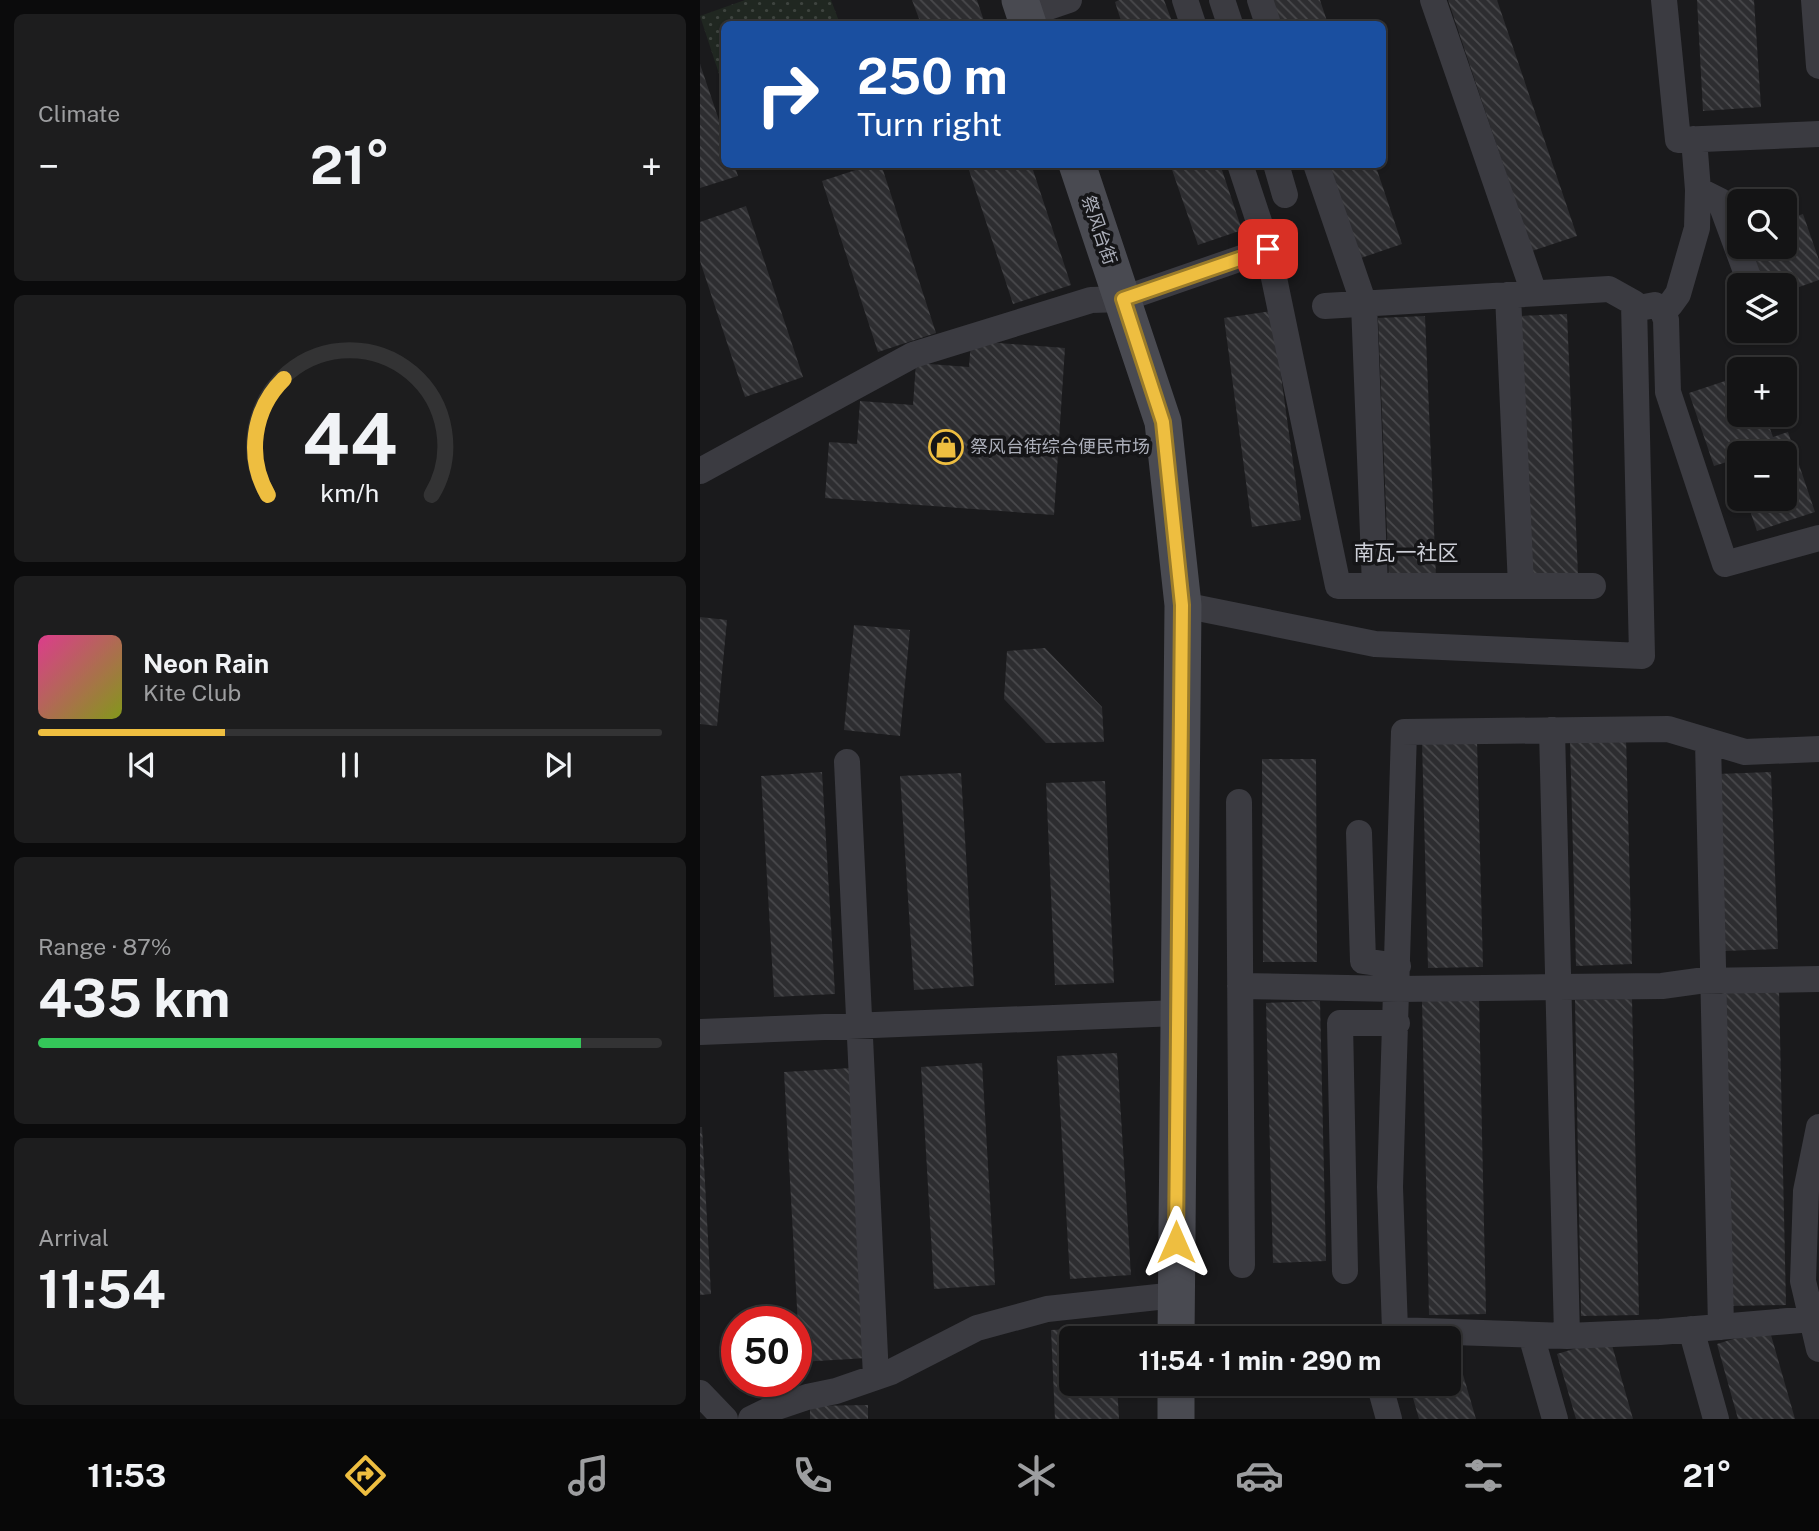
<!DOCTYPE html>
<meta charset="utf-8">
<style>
:root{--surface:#141415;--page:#1d1d1e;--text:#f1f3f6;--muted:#9d9ea0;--line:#333334;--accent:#eebe40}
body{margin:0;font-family:"Public Sans","Noto Sans SC",sans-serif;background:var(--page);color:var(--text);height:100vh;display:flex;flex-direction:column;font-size:26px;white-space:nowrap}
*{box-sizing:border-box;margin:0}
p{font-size:23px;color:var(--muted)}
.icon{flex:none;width:38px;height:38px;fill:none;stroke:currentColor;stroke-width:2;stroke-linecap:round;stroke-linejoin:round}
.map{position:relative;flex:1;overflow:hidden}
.panel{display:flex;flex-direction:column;gap:14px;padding:14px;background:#0b0b0c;width:700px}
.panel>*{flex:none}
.top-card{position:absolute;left:21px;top:21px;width:665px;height:147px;border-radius:10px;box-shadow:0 2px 5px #0004,0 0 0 2px var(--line);background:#1a4fa0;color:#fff;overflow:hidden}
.controls{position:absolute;left:1027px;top:189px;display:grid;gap:14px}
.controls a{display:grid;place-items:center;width:70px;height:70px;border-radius:10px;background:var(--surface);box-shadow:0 2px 5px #0004,0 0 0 2px var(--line);font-size:35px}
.speed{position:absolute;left:21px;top:1306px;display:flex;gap:14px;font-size:35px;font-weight:700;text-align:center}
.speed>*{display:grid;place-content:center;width:91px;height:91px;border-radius:50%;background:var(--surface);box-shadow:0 2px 5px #0004,0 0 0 2px var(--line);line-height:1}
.speed .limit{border:10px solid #d22;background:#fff;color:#111}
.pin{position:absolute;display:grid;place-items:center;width:60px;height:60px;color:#fff;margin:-30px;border-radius:14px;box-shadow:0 4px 10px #0006}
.me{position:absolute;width:77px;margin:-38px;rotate:0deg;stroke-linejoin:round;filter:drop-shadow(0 0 5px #0008)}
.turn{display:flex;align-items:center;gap:24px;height:147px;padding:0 21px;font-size:32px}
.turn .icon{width:91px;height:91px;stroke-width:2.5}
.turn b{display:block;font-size:49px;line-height:60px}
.big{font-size:52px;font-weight:700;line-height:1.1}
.panel .tile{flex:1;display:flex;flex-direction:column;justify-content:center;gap:10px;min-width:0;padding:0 24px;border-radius:10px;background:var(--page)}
.panel .dial{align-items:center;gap:0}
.dial svg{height:182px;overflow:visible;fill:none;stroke:var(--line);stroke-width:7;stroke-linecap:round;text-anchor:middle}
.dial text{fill:var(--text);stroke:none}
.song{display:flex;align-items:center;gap:21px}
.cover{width:84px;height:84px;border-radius:10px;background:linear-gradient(135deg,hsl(330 70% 55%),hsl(70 70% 35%))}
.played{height:7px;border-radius:4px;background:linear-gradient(90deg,var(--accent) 30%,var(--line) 30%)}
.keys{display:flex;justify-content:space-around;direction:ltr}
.heat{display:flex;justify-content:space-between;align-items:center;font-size:38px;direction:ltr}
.charge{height:10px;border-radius:5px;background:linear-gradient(90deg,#34c759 87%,var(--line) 0)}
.trip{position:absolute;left:359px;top:1326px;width:402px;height:70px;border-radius:10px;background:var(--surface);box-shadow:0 2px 5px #0004,0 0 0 2px var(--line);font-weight:700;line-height:70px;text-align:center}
.menu{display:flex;height:112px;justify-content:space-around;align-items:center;background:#080808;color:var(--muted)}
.menu .icon{width:49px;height:49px}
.menu .active{color:var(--accent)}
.menu b{font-size:32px;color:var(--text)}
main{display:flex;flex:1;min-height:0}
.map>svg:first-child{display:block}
</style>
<main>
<section class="panel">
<div class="tile"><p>Climate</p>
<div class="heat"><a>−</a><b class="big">21°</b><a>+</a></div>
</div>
<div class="tile dial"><svg viewBox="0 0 100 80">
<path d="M14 69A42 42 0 1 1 86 69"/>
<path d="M14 69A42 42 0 0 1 21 18" stroke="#eebe40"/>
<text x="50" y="56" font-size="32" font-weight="700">44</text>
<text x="50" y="72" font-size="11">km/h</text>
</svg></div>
<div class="tile">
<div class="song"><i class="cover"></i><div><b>Neon Rain</b><p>Kite Club</p></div></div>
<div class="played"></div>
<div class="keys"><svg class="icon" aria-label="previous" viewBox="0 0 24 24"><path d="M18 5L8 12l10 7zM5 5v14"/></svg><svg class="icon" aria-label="pause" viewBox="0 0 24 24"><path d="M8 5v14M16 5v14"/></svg><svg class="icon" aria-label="next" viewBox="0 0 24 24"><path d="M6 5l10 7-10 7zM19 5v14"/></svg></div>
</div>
<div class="tile"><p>Range · 87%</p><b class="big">435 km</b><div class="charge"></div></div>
<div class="tile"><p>Arrival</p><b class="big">11:54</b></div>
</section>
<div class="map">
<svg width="1119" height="1419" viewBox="0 0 1119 1419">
<defs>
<pattern id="grass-dots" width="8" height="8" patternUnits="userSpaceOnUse" patternTransform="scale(1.75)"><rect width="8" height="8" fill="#202721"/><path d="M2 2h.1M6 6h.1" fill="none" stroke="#3e443f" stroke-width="1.8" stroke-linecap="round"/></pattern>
<pattern id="building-back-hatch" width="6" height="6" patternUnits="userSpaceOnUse" patternTransform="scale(1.75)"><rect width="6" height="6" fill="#2d2d30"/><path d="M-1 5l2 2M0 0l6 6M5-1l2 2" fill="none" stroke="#49494c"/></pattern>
</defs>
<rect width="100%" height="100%" fill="#1a1a1c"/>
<path fill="url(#grass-dots)" d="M45,0H131L140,24H24V89L0,16Z"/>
<path fill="url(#building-back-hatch)" d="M212,0H277L285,24H221Z
M419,0H464L473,24H422L415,2Z
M570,0H620L628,24H579Z
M748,0H797L877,236L832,251Z
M997,0H1054L1061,107L1003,111Z
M0,64L24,135V164H34L38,176L0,188Z
M174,164H181L236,333L178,352L122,181Z
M267,164H331L371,285L313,304Z
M470,164H520L542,230L498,245Z
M626,164H675L702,244L658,259Z
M46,206L103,377L45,397L0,261V222Z
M1103,214L1119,260V280L1085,292V285H1062L1048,247H1085V220Z
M572,311L601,520L552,527L524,318Z
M867,314L878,575L831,577L820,316Z
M725,316L736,577L689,579L678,318Z
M271,341L365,348L354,515L125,498L129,442L157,444L160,401L213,405L216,363L269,367Z
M1040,376V415H1065L1073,437L1088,432L1115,512L1057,531L1046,499H1085V453H1040V477L1033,460L1014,466L989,393Z
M0,617L27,620L17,726L0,724Z
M154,625L210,630L200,736L144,730Z
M345,648L402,707L404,742L346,743L304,699L307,651Z
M926,737L932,964L876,966L870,738Z
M777,740L783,967L728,968L722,741Z
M562,759H616L617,962H563Z
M122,772L135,994L74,997L61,776Z
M1071,772L1078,949L1024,951L1017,774Z
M261,773L274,986L214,990L200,776Z
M405,781L414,983L355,985L346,783Z
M1079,989L1086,1305L1029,1306L1022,990Z
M779,998L786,1314L729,1315L722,999Z
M932,999L939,1315L881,1316L875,1000Z
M620,1001L626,1261L573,1263L566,1003Z
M417,1053L431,1275L370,1279L357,1056Z
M282,1063L295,1285L234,1289L221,1067Z
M151,1068L167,1358L100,1362L84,1072Z
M0,1127H2L11,1294L0,1295Z
M414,1327L415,1339H371V1384H417L419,1419H355L351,1330Z
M1069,1328L1095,1419H1038L1017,1344Z
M752,1337L776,1419H719L709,1384H749V1338Z
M910,1338L933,1419H876L857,1354Z
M168,1405V1419H110V1406Z"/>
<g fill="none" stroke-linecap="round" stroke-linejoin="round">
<path stroke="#3b3b41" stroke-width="26" d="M485,0L493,24
M522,0L530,24
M560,0L568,24
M733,0L834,293
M964,0L978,140L1119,134
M1114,0L1119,66
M325,15L369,0
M540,164L568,249
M576,164L585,195
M616,164L664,304L675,586
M998,190L1020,201L1051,285
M808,295L821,586
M934,309L955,305L962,309L966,320L968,392L1025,564L1119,538
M962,309L970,305L978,294L997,228L998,190L994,139
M0,471L213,355L391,300L423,299L568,249L638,586H893
M483,605L675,644L942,656L934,303L909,289L625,306
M852,730L867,1336
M1008,741L1021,1327
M147,762L176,1377
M539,802L542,1265
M659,833L663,961L698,966
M540,986L698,989L858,987L962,986L998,981L1119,979
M0,1032L478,1013
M1119,1127L1106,1191L1103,1281L1119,1349
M645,1271L640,1023H697
M991,1329L1016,1419
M695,1330L867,1336L960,1332L1112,1319
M831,1335L855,1419
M693,1339L695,1330L690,1187L704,732L968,729L1045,752L1119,749
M682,1384L681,1390L689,1419
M0,1393L25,1419
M51,1419L71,1409L107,1397L136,1391L191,1372L277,1328L347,1309L476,1295"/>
<path stroke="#494a51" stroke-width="37" d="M320,0L328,24
M377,164L463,422L483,605L476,1339
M476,1384V1419"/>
</g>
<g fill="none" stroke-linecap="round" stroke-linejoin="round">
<g stroke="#9b7c2a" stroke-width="18">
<path id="route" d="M476,1242L482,605L463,422L423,299L568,249"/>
</g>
<use href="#route" stroke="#eebe40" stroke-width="12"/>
</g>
<defs>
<g id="shop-ring" transform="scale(1.75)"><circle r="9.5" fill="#151517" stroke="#eebe40" stroke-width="1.5"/><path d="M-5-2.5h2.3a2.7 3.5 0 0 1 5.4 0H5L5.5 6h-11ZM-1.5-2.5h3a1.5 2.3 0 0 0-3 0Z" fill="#eebe40"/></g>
</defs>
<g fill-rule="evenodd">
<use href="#shop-ring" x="246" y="447"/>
</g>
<g text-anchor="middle" stroke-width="7" stroke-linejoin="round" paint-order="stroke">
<g font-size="18" fill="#adb0bb" stroke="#151517">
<text transform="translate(399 230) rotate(71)" y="6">祭风台街</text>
</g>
<g font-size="18" fill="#adb0bb" stroke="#151517" text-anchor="start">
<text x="270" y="453">祭风台街综合便民市场</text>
</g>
<g font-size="21" fill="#cdcfd7" stroke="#151517">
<text x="706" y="560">南瓦一社区</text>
</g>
</g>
</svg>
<div class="controls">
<a><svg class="icon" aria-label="search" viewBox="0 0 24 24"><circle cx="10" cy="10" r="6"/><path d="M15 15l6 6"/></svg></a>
<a><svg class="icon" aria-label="layers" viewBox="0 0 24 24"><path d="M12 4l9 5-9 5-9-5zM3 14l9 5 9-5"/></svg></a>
<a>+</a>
<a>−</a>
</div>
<div class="speed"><div class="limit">50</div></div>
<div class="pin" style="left:568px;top:249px;background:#d93025"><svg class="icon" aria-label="arrive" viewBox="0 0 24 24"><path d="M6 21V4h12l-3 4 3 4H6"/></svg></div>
<svg class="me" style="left:476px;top:1242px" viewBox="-20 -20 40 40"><path d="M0-17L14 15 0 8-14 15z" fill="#eebe40" stroke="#fff" stroke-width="4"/></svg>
<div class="trip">11:54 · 1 min · 290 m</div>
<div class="top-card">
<div class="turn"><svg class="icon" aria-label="right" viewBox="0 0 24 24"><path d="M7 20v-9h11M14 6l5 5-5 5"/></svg><div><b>250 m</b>Turn right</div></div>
</div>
</div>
</main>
<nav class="menu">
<b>11:53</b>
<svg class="icon active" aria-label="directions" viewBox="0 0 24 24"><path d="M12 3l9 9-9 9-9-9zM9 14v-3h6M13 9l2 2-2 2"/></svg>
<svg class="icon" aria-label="music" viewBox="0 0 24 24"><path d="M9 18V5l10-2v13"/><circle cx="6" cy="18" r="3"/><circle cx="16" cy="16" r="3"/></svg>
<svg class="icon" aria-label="phone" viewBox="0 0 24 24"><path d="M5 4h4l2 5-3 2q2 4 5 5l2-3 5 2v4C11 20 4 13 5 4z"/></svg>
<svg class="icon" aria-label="climate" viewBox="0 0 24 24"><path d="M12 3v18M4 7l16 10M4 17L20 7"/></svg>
<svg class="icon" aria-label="car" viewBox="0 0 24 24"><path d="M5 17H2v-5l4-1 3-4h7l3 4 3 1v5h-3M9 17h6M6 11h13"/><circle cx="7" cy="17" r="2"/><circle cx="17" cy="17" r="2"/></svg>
<svg class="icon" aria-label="filters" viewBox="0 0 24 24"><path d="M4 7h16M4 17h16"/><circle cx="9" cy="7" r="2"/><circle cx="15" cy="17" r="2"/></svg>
<b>21°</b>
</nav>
